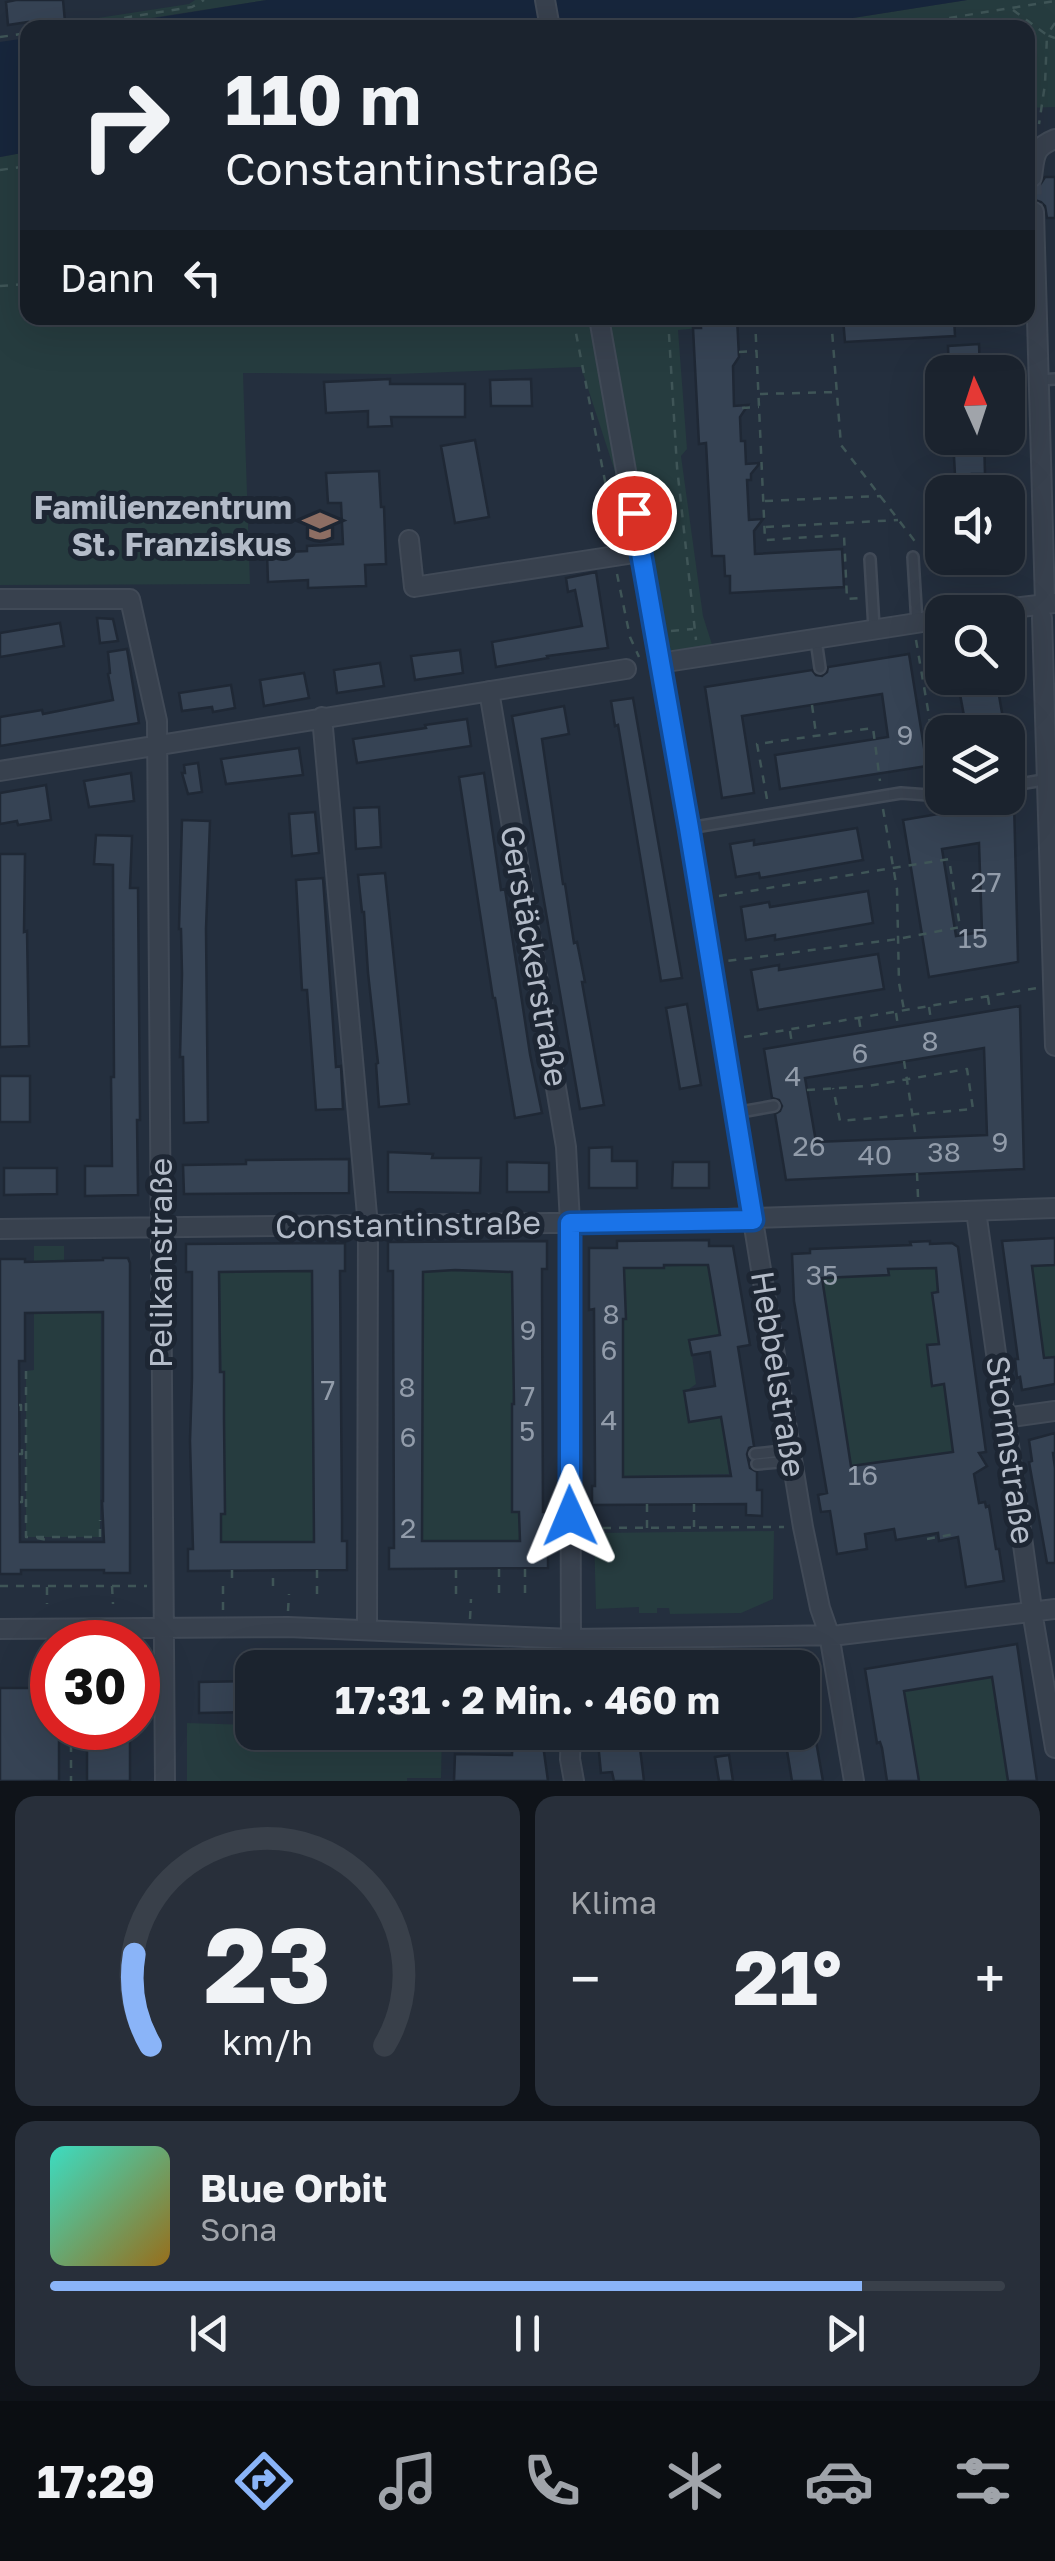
<!DOCTYPE html>
<html lang="de">
<meta charset="utf-8">
<style>
:root{--surface:#1b232e;--page:#282f3a;--text:#f1f3f6;--muted:#a0a4aa;--line:#39404a;--accent:#8ab4f8}
body{margin:0;font-family:"Golos Text",sans-serif;background:var(--page);color:var(--text);height:100vh;display:flex;flex-direction:column;font-size:38px;white-space:nowrap}
*{box-sizing:border-box;margin:0}
p{font-size:32px;color:var(--muted)}
.icon{flex:none;width:55px;height:55px;fill:none;stroke:currentColor;stroke-width:2;stroke-linecap:round;stroke-linejoin:round}
.map{position:relative;height:1781px;overflow:hidden}
.side{display:flex;flex-direction:column;gap:15px;padding:15px;background:#0f1319;flex:1}
.side>*{flex:none}
.guide{position:absolute;left:20px;top:20px;width:1015px;height:305px;border-radius:20px;box-shadow:0 10px 40px #0002,0 0 0 2px var(--line);background:#1b232e;color:var(--text);overflow:hidden}
.needle{width:65px;rotate:357deg}
.controls{position:absolute;left:925px;top:355px;display:grid;gap:20px}
.controls a{display:grid;place-items:center;width:100px;height:100px;border-radius:20px;background:var(--surface);box-shadow:0 10px 40px #0002,0 0 0 2px var(--line);font-size:50px}
.speed{position:absolute;left:30px;top:1620px;display:flex;gap:20px;font-size:50px;font-weight:700;text-align:center}
.speed>*{display:grid;place-content:center;width:130px;height:130px;border-radius:50%;background:var(--surface);box-shadow:0 10px 40px #0002,0 0 0 2px var(--line);line-height:1}
.speed .limit{border:15px solid #d22;background:#fff;color:#111}
.pin{position:absolute;display:grid;place-items:center;width:85px;height:85px;color:#fff;margin:-42px;border:5px solid #fff;border-radius:50%;box-shadow:0 2px 10px #0007}
.me{position:absolute;width:110px;margin:-55px;rotate:359deg;stroke-linejoin:round;filter:drop-shadow(0 0 8px #0008)}
.turn{display:flex;align-items:center;gap:35px;height:210px;padding:0 40px;font-size:45px}
.turn .icon{width:130px;height:130px;stroke-width:2.5}
.turn b{display:block;font-size:70px;line-height:85px}
.then{display:flex;align-items:center;height:95px;padding:0 40px;background:#0003;gap:20px;font-size:38px}
.big{font-size:75px;font-weight:700;line-height:1.1}
.side .widget{flex:1;display:flex;flex-direction:column;justify-content:center;gap:15px;min-width:0;padding:0 35px;border-radius:20px;background:var(--page)}
.side .dial{align-items:center;gap:0}
.dial svg{height:260px;overflow:visible;fill:none;stroke:var(--line);stroke-width:7;stroke-linecap:round;text-anchor:middle}
.dial text{fill:var(--text);stroke:none}
.song{display:flex;align-items:center;gap:30px}
.cover{width:120px;height:120px;border-radius:15px;background:linear-gradient(135deg,hsl(170 70% 55%),hsl(40 70% 35%))}
.played{height:10px;border-radius:5px;background:linear-gradient(90deg,var(--accent) 85%,var(--line) 85%)}
.keys{display:flex;justify-content:space-around;direction:ltr}
.heat{display:flex;justify-content:space-between;align-items:center;font-size:55px;direction:ltr}
.side .tiles{flex:1;display:grid;gap:15px;grid-template-columns:1fr 1fr}
.widget:last-child{grid-column:span 2}
.trip{position:absolute;left:235px;top:1650px;width:585px;height:100px;border-radius:20px;background:var(--surface);box-shadow:0 10px 40px #0002,0 0 0 2px var(--line);font-weight:700;line-height:100px;text-align:center}
.dock{display:flex;height:160px;justify-content:space-around;align-items:center;background:#0b0e12;color:var(--muted)}
.dock .icon{width:70px;height:70px}
.dock .selected{color:var(--accent)}
.dock b{font-size:45px;color:var(--text)}
.map>svg:first-child{display:block}
</style>
<div class="map">
<svg width="1055" height="1781" viewBox="0 0 1055 1781">
<rect width="100%" height="100%" fill="#242f3e"/>
<path fill="#263c3f" d="M195,0H267L93,27L33,28L189,4Z
M967,0H1055V107L1028,108V28H789Z
M27,152L28,318H700L701,328L678,330L687,449L681,456L703,616L715,654L660,663L641,552L581,367L395,374L243,373L250,584L0,585V157Z
M34,1246H64V1286L101,1310L100,1537H26V1371L34,1370Z
M708,1265L720,1335L690,1341L696,1384L685,1392L689,1422L721,1417L729,1474L623,1476L624,1268Z
M1055,1265V1357L1044,1360L1031,1266Z
M921,1267L936,1268L939,1344L927,1346L932,1386L944,1384L955,1456L887,1463L886,1460L851,1466L826,1301L817,1278L888,1275V1269Z
M417,1270L485,1272L518,1270C514,1351 511,1429 512,1512H519L521,1541H434L422,1544L423,1405Z
M312,1271L314,1542H221V1514H224L220,1272Z
M774,1531L773,1599L741,1613L670,1614L669,1608H657V1613H639V1607L596,1609L594,1533Z
M995,1676L997,1705L995,1706L1008,1781H919L907,1710L899,1692Z
M187,1723L252,1725V1732L442,1733L441,1778H407V1781H187Z"/>
<path fill="#17263c" d="M267,0H967L789,28H93Z
M27,38V152L0,157V42Z"/>
<path fill="#364354" stroke="#1f2835" stroke-width="2.5" fill-rule="evenodd" d="M16,0H63L65,22L34,26L28,25V22L8,25L6,2Z
M1045,177H1055V218H1047L1045,206L1041,202L1035,200L1028,201V188H1038Z
M700,318H737L739,357L733,366L734,406L748,405L740,417L741,441H745L746,464L760,463L751,474V480H747L749,520L763,519L754,531L755,554L842,549L844,587L730,593V576H725L724,556H712L706,443L699,444L693,328H701Z
M843,318H954L955,336L845,342Z
M979,344L980,372H949L948,346Z
M390,379V384H465V417H391L392,426L368,427V411L326,413L324,382Z
M531,379L532,406H491L490,380Z
M953,438H984L985,474H972V492H941L940,476L955,475Z
M475,440L489,517L455,523L441,446Z
M379,471L381,507H384L386,564L365,565L366,586L308,588V580L268,582L267,553L307,551V546L343,544L341,503H328L326,473Z
M596,572L608,648L547,656L548,658L496,667L492,642L582,626L575,590L568,592L566,578Z
M97,618L113,619L118,641L100,643Z
M60,623L64,646L0,657V633Z
M127,649L139,723L0,746V717L42,710L43,714L113,700L108,674L110,673L108,652Z
M460,650L463,673L415,680L411,656Z
M909,654L927,766L780,789L775,755L888,737L882,694L742,716L754,793L722,798L705,687L812,670L816,675L822,676L827,672L828,667Z
M380,663L384,686L337,693L334,670Z
M304,673L309,698L264,706L260,680Z
M957,678H996L1005,730L992,732V729L967,732Z
M231,685L235,708L213,712L212,707L182,711L179,693Z
M633,698L682,978L661,981L618,725L615,726L611,701Z
M564,706L569,734L542,739L563,884H565L574,943L577,942L585,982H582L604,1105L580,1109L512,716Z
M467,719L471,746L357,763L353,739L426,728L425,725Z
M299,748L303,775L226,784L221,759Z
M198,763L202,792L188,794L182,773H185L184,765Z
M131,773L134,801L89,807L84,781Z
M484,773L501,890L505,889L530,1054L542,1113L515,1118L495,998H493L459,777Z
M46,785L51,820L18,825L17,821L0,824V793Z
M1014,801L1018,962L929,977L903,820ZM979,843L982,932L956,936L942,849Z
M379,807L381,847L356,849L354,808Z
M315,812L319,853L292,856L289,814Z
M182,820L210,821L206,929L208,1122L184,1123L183,1057H180L182,974L181,929H179Z
M857,828L863,860L760,878L759,873L736,877L730,844L754,840V845Z
M96,835L132,836L130,888H138L140,1120H137L138,1195L85,1196V1166H112L111,1077H114L113,865L94,864Z
M0,854H25L24,932L27,931L29,1046L0,1047Z
M385,873L409,1104L379,1107L376,1064L378,1063L368,973L364,912H362L358,875Z
M323,878L336,1067L341,1066L343,1109L316,1110L307,990H302L296,880Z
M868,891L873,923L775,940V935L746,940L741,907L769,902L770,907Z
M878,954L884,989L758,1010L751,970L779,965V970Z
M687,1004L701,1085L680,1089L666,1008Z
M1020,1006L1024,1169L786,1180L775,1114L780,1111L782,1106L779,1100L772,1098L764,1049ZM984,1048L987,1135L816,1142L805,1078Z
M0,1076H30V1122H0Z
M612,1147V1161H637V1188H589V1148Z
M388,1152L433,1154L432,1158H481L480,1193L388,1192Z
M349,1159V1193L184,1194L183,1165L246,1164V1160Z
M507,1162L549,1163V1192H507Z
M673,1162H709V1188H672Z
M4,1168H57V1194L4,1195Z
M1055,1238V1265L1032,1266L1044,1358L1055,1357V1384L1022,1390L1020,1377L1017,1378L1015,1359H1018L1002,1241Z
M709,1240V1246H733L750,1345L738,1347L754,1446L749,1448L747,1454L750,1468L757,1472V1490H762V1516L746,1515V1504L592,1505V1486H595V1472L594,1309L589,1310V1248H617V1241ZM664,1265H708L720,1335L689,1340L692,1355L710,1352L715,1386L684,1391L689,1422L721,1417L731,1476L623,1477V1319H626L624,1268H664Z
M547,1241V1269H542V1293L543,1512H548V1568L389,1569V1548H394L393,1271H388V1242ZM455,1270L512,1272L514,1404H512V1512H519L520,1541H422L423,1272Z
M930,1241V1244L952,1243L958,1247L986,1452L979,1453L987,1466L974,1474L979,1503L985,1502L986,1507L989,1506L996,1549H999L1004,1581L966,1587L958,1537L939,1541L938,1533L896,1540L894,1529L865,1534L867,1549L837,1554L830,1511L821,1512L818,1495L827,1493L794,1301L792,1254L810,1253V1249L911,1245L910,1242ZM936,1268L938,1292L932,1293L939,1344L927,1345L932,1386L944,1384L953,1452L851,1466L822,1278L889,1275L888,1269Z
M345,1243V1271H340L342,1519V1541H347V1570L188,1571V1549H193L190,1441L192,1378V1272H186V1244ZM312,1271L314,1542H221V1514H225L224,1418V1372H220L219,1272Z
M103,1258H128L130,1263V1573H104V1570H21V1574H0V1259H25V1262L103,1260ZM103,1312V1501H102L104,1542H20L19,1361H25V1313Z
M1055,1433V1453H1053L1055,1468V1563H1047L1029,1462L1032,1461L1029,1440Z
M1017,1644L1037,1781H1008L992,1677L904,1691L919,1781H887L882,1748L880,1742L877,1743L865,1669Z
M252,1681V1712L199,1713V1682Z
M0,1688H52V1728H59V1781H0Z
M802,1707H810L823,1781H792L784,1732H802Z
M87,1728H130V1781H87Z
M513,1732H544V1752L548,1781H454L455,1754L512,1755Z
M597,1732H638L644,1781H614L612,1772L601,1773Z
M729,1755L733,1781H719L715,1757Z"/>
<g fill="none" stroke-linecap="round" stroke-linejoin="round">
<path stroke="#3a4453" stroke-width="18" stroke-dasharray="18 9" stroke-linecap="butt" d="M1032,177L1034,212"/>
<g stroke="#414a57" stroke-width="14">
<path id="service" d="M1039,380L1055,379
M913,557L917,624
M870,559L874,628
M816,640L820,668
M1008,786L1049,779
M689,828L901,793L942,796
M735,1113L774,1106
M755,1454L790,1450
M757,1464L792,1461"/>
</g>
<g stroke="#414a57" stroke-width="22">
<path id="minor" d="M545,0L550,28
M1032,177C1035,156 1033,148 1055,139
M1034,212L1045,603
M599,318L689,828L803,1527L820,1608L829,1634L854,1781
M409,540L414,587L641,552
M0,599H130L157,721L165,1781
M980,612L1055,603
M1042,618L1055,1046
M660,663L942,619
M489,691L566,1147L570,1223L571,1668
M322,717L368,1226L367,1630
M0,771L626,669
M976,1211L1034,1623L1055,1748
M0,1229L638,1222L1055,1208
M1004,1418L1055,1411
M0,1629L288,1627L572,1639L840,1635L1055,1609
M571,1732L570,1759L574,1781"/>
</g>
<path stroke="#3f5557" stroke-width="2.5" stroke-dasharray="8 8" stroke-linecap="butt" d="M1013,10L1047,35L1045,84L1039,124
M1055,23L1047,35L1055,38
M61,28L192,7L204,0
M886,28L1055,1
M0,37L28,33
M1028,125L1037,130
M0,170L28,166
M0,286L28,284
M573,318L616,537
M668,318L677,467L696,640
M755,318L765,540L844,535L847,599L860,598
M831,318L841,445L917,544
M739,352L757,351
M760,394L837,392
M742,408L759,407
M765,501L881,496
M766,527L898,520
M617,574L630,637L639,657
M671,631L693,629
M916,640L940,780
M812,705L816,734
M767,799L757,744L873,728L880,781
M883,809L897,889L899,983L904,1010
M719,896L949,859L960,927L898,939L727,961
M988,997L990,1011
M929,1007L931,1020
M896,1013L898,1026
M859,1019L861,1032
M790,1031L792,1044
M744,1037L1037,988
M904,1061L916,1138
M807,1090L868,1086L967,1069L973,1109L840,1121L833,1088
M917,1173L918,1197
M26,1371V1537H100V1520
M19,1405H21V1411H24
M19,1454H22V1447H25
M20,1502H22V1495H25
M647,1504V1528
M694,1504V1527
M587,1528L784,1527
M37,1538L48,1540V1542
M927,1539L955,1534
M499,1569V1600
M525,1569V1601
M232,1570V1586
M317,1570V1594
M456,1570V1598
M0,1586H147
M112,1586L113,1604
M223,1586V1612
M273,1586V1570
M47,1587V1604
M288,1611L289,1594
M470,1619L471,1599
M71,1728V1781"/>
<use href="#service" stroke="#38414e" stroke-width="9"/>
<use href="#minor" stroke="#38414e" stroke-width="18"/>
</g>
<g fill="none" stroke-linecap="round" stroke-linejoin="round">
<g stroke="#114b97" stroke-width="25">
<path id="route" d="M570,1516V1223L753,1220L689,828L634,513"/>
</g>
<use href="#route" stroke="#1a73e8" stroke-width="18"/>
</g>
<defs>
<g id="school-bare" transform="scale(2.7)"><path d="M0-5L7-2L0 1L-7-2ZM-4 1L0 2.5L4 1V4Q0 6-4 4Z" fill="#8d6e63" stroke="#1d2633" stroke-width="2.5" paint-order="stroke"/></g>
</defs>
<g fill-rule="evenodd">
<use href="#school-bare" x="320" y="526"/>
</g>
<g text-anchor="middle" stroke-width="10" stroke-linejoin="round" paint-order="stroke">
<g font-size="28" fill="#929caa">
<text x="905" y="745">9</text>
<text x="986" y="892">27</text>
<text x="973" y="948">15</text>
<text x="930" y="1051">8</text>
<text x="860" y="1063">6</text>
<text x="793" y="1086">4</text>
<text x="1000" y="1152">9</text>
<text x="809" y="1156">26</text>
<text x="944" y="1162">38</text>
<text x="875" y="1165">40</text>
<text x="822" y="1285">35</text>
<text x="611" y="1324">8</text>
<text x="528" y="1340">9</text>
<text x="609" y="1360">6</text>
<text x="407" y="1397">8</text>
<text x="328" y="1400">7</text>
<text x="528" y="1406">7</text>
<text x="609" y="1430">4</text>
<text x="527" y="1441">5</text>
<text x="408" y="1447">6</text>
<text x="863" y="1485">16</text>
<text x="408" y="1538">2</text>
</g>
<g font-size="32" font-weight="bold" fill="#b4bcc9" stroke="#1d2633" text-anchor="end">
<text x="292" y="519">Familienzentrum<tspan x="292" dy="37">St. Franziskus</tspan></text>
</g>
<g font-size="32" fill="#b4bcc9" stroke="#1d2633">
<text transform="translate(534 956) rotate(80)" y="11">Gerstäckerstraße</text>
<text transform="translate(408 1225) rotate(-1)" y="11">Constantinstraße</text>
<text transform="translate(161 1263) rotate(-90)" y="11">Pelikanstraße</text>
<text transform="translate(778 1374) rotate(81)" y="11">Hebbelstraße</text>
<text transform="translate(1010 1450) rotate(82)" y="11">Stormstraße</text>
</g>
</g>
</svg>
<div class="controls">
<a><svg class="needle" viewBox="-14 -14 28 28"><path d="M0-13l5 13h-10z" fill="#e53935"/><path d="M0 13l5-13h-10z" fill="#a0a4aa"/></svg></a>
<a><svg class="icon" aria-label="sound" viewBox="0 0 24 24"><path d="M4 9h4l5-4v14l-5-4H4zM17 9q2 3 0 6"/></svg></a>
<a><svg class="icon" aria-label="search" viewBox="0 0 24 24"><circle cx="10" cy="10" r="6"/><path d="M15 15l6 6"/></svg></a>
<a><svg class="icon" aria-label="layers" viewBox="0 0 24 24"><path d="M12 4l9 5-9 5-9-5zM3 14l9 5 9-5"/></svg></a>
</div>
<div class="speed"><div class="limit">30</div></div>
<div class="pin" style="left:634px;top:513px;background:#d93025"><svg class="icon" aria-label="arrive" viewBox="0 0 24 24"><path d="M6 21V4h12l-3 4 3 4H6"/></svg></div>
<svg class="me" style="left:570px;top:1516px" viewBox="-20 -20 40 40"><path d="M0-17L14 15 0 8-14 15z" fill="#1a73e8" stroke="#fff" stroke-width="4"/></svg>
<div class="trip">17:31 · 2 Min. · 460 m</div>
<div class="guide">
<div class="turn"><svg class="icon" aria-label="right" viewBox="0 0 24 24"><path d="M7 20v-9h11M14 6l5 5-5 5"/></svg><div><b>110 m</b>Constantinstraße</div></div>
<div class="then">Dann<svg class="icon" aria-label="left" viewBox="0 0 24 24"><path d="M17 20v-9H6M10 6l-5 5 5 5"/></svg></div>
</div>
</div>
<section class="side">
<div class="tiles">
<div class="widget dial"><svg viewBox="0 0 100 80">
<path d="M14 69A42 42 0 1 1 86 69"/>
<path d="M14 69A42 42 0 0 1 9 41" stroke="#8ab4f8"/>
<text x="50" y="56" font-size="32" font-weight="700">23</text>
<text x="50" y="72" font-size="11">km/h</text>
</svg></div>
<div class="widget"><p>Klima</p>
<div class="heat"><a>−</a><b class="big">21°</b><a>+</a></div>
</div>
<div class="widget">
<div class="song"><i class="cover"></i><div><b>Blue Orbit</b><p>Sona</p></div></div>
<div class="played"></div>
<div class="keys"><svg class="icon" aria-label="previous" viewBox="0 0 24 24"><path d="M18 5L8 12l10 7zM5 5v14"/></svg><svg class="icon" aria-label="pause" viewBox="0 0 24 24"><path d="M8 5v14M16 5v14"/></svg><svg class="icon" aria-label="next" viewBox="0 0 24 24"><path d="M6 5l10 7-10 7zM19 5v14"/></svg></div>
</div>
</div>
</section>
<nav class="dock">
<b>17:29</b>
<svg class="icon selected" aria-label="directions" viewBox="0 0 24 24"><path d="M12 3l9 9-9 9-9-9zM9 14v-3h6M13 9l2 2-2 2"/></svg>
<svg class="icon" aria-label="music" viewBox="0 0 24 24"><path d="M9 18V5l10-2v13"/><circle cx="6" cy="18" r="3"/><circle cx="16" cy="16" r="3"/></svg>
<svg class="icon" aria-label="phone" viewBox="0 0 24 24"><path d="M5 4h4l2 5-3 2q2 4 5 5l2-3 5 2v4C11 20 4 13 5 4z"/></svg>
<svg class="icon" aria-label="climate" viewBox="0 0 24 24"><path d="M12 3v18M4 7l16 10M4 17L20 7"/></svg>
<svg class="icon" aria-label="car" viewBox="0 0 24 24"><path d="M5 17H2v-5l4-1 3-4h7l3 4 3 1v5h-3M9 17h6M6 11h13"/><circle cx="7" cy="17" r="2"/><circle cx="17" cy="17" r="2"/></svg>
<svg class="icon" aria-label="filters" viewBox="0 0 24 24"><path d="M4 7h16M4 17h16"/><circle cx="9" cy="7" r="2"/><circle cx="15" cy="17" r="2"/></svg>
</nav>
